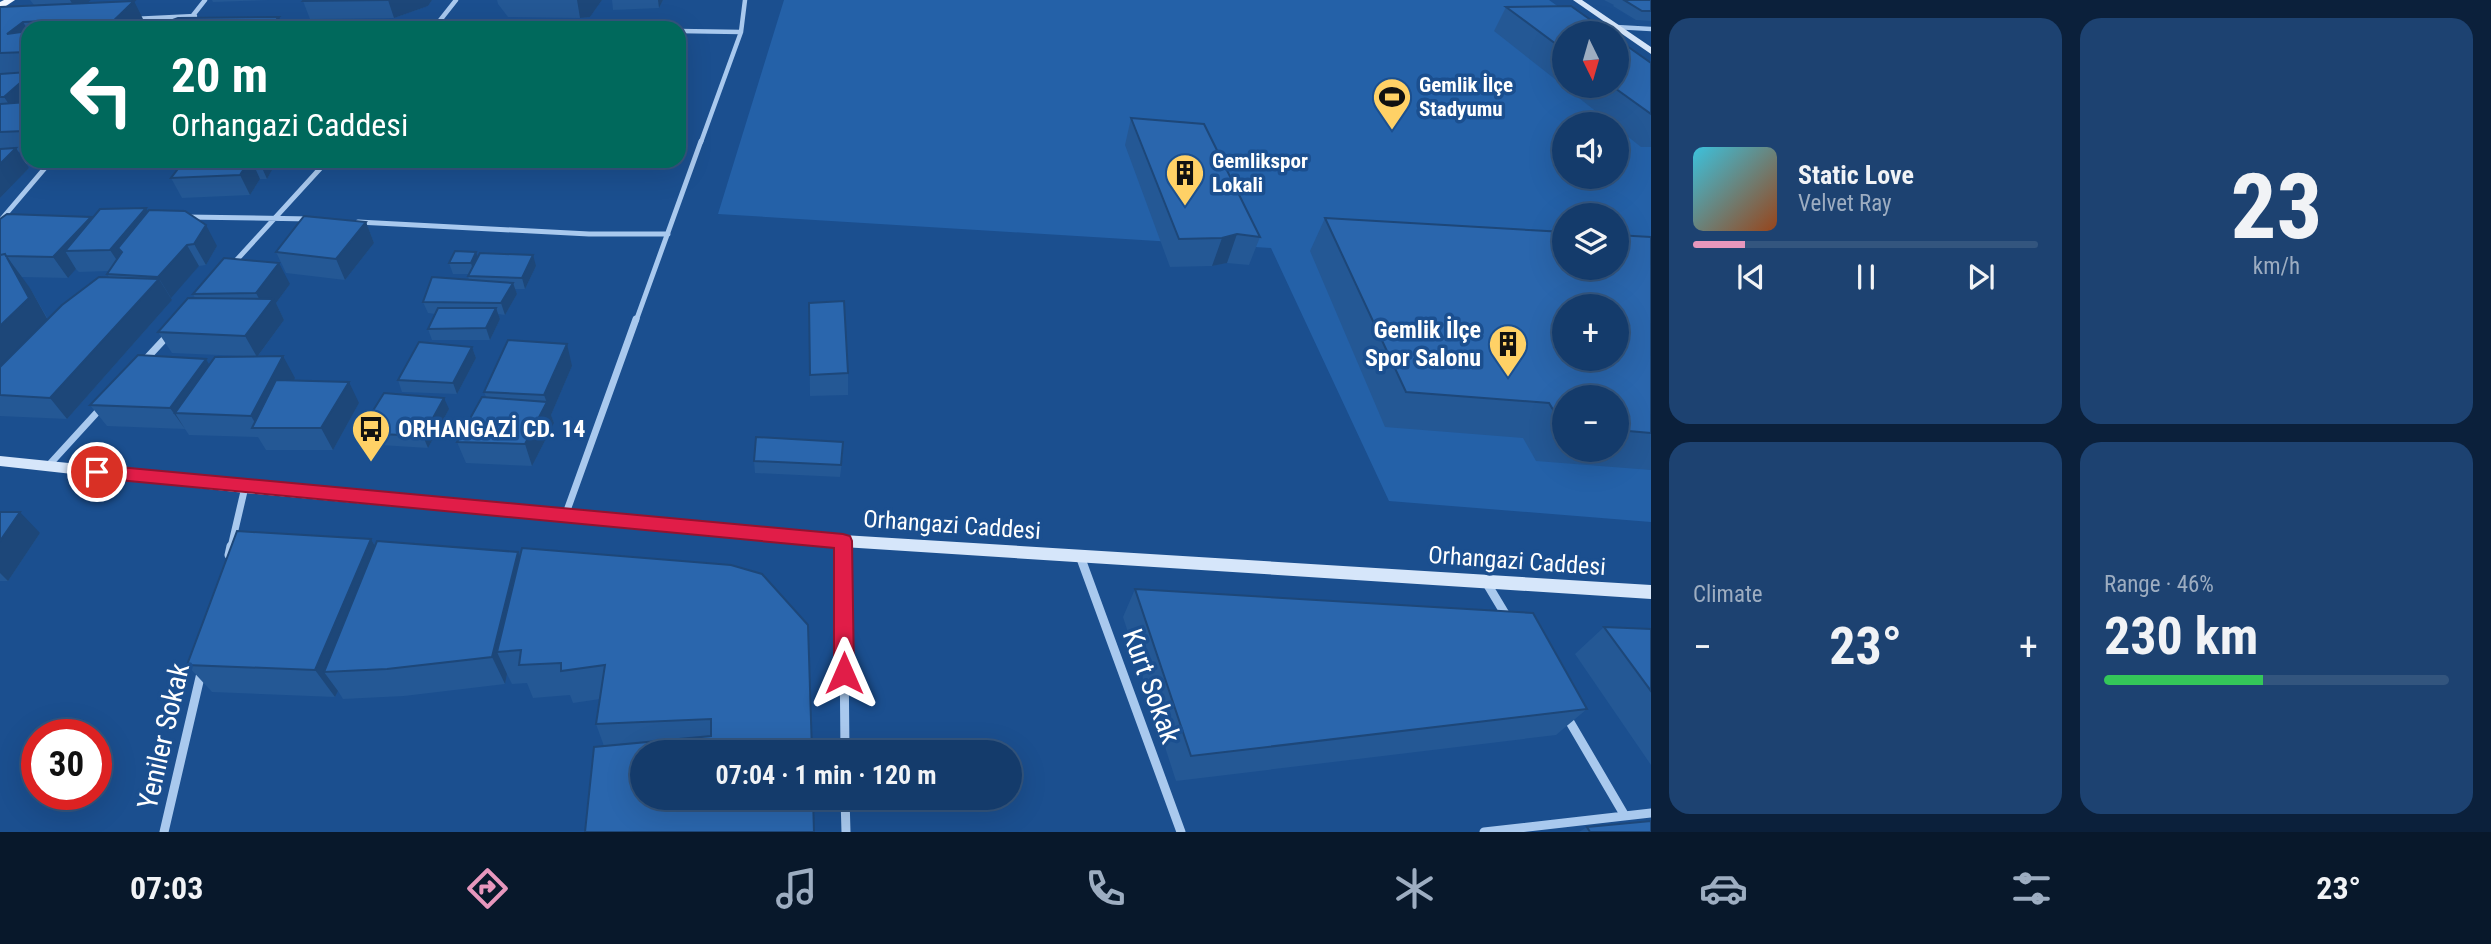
<!DOCTYPE html>
<meta charset="utf-8">
<style>
:root{--surface:#143b6b;--page:#1d4271;--text:#f1f3f6;--muted:#9dadc1;--line:#33557e;--accent:#e797bd}
body{margin:0;font-family:"Roboto Condensed",sans-serif;background:var(--page);color:var(--text);height:100vh;display:flex;flex-direction:column;font-size:26px;white-space:nowrap}
*{box-sizing:border-box;margin:0}
p{font-size:23px;color:var(--muted)}
.icon{flex:none;width:38px;height:38px;fill:none;stroke:currentColor;stroke-width:2;stroke-linecap:round;stroke-linejoin:round}
.map{position:relative;flex:1;overflow:hidden}
.sheet{display:flex;flex-direction:column;gap:18px;padding:18px;background:#0b203b;width:840px}
.sheet>*{flex:none}
.top-card{position:absolute;left:21px;top:21px;width:665px;height:147px;border-radius:21px;box-shadow:0 7px 28px #0002,0 0 0 2px var(--line);background:#00695c;color:#fff;overflow:hidden}
.needle{width:46px;rotate:175deg}
.tools{position:absolute;left:1552px;top:21px;display:grid;gap:14px}
.tools a{display:grid;place-items:center;width:77px;height:77px;border-radius:50%;background:var(--surface);box-shadow:0 7px 28px #0002,0 0 0 2px var(--line);font-size:35px}
.speed{position:absolute;left:21px;top:719px;display:flex;gap:14px;font-size:35px;font-weight:700;text-align:center}
.speed>*{display:grid;place-content:center;width:91px;height:91px;border-radius:50%;background:var(--surface);box-shadow:0 7px 28px #0002,0 0 0 2px var(--line);line-height:1}
.speed .limit{border:10px solid #d22;background:#fff;color:#111}
.pin{position:absolute;display:grid;place-items:center;width:60px;height:60px;color:#fff;margin:-30px;border:4px solid #fff;border-radius:50%;box-shadow:0 2px 7px #0007}
.me{position:absolute;width:77px;margin:-38px;rotate:0deg;stroke-linejoin:round;filter:drop-shadow(0 0 5px #0008)}
.turn{display:flex;align-items:center;gap:24px;height:147px;padding:0 35px;font-size:32px}
.turn .icon{width:91px;height:91px;stroke-width:2.5}
.turn b{display:block;font-size:49px;line-height:60px}
.big{font-size:52px;font-weight:700;line-height:1.1}
.sheet .card{flex:1;display:flex;flex-direction:column;justify-content:center;gap:10px;min-width:0;padding:0 24px;border-radius:21px;background:var(--page)}
.sheet .dial{align-items:center;gap:0}
.dial b{font-size:91px;line-height:1}
.song{display:flex;align-items:center;gap:21px}
.cover{width:84px;height:84px;border-radius:10px;background:linear-gradient(135deg,hsl(190 70% 55%),hsl(20 70% 35%))}
.played{height:7px;border-radius:4px;background:linear-gradient(90deg,var(--accent) 15%,var(--line) 15%)}
.keys{display:flex;justify-content:space-around;direction:ltr}
.heat{display:flex;justify-content:space-between;align-items:center;font-size:38px;direction:ltr}
.charge{height:10px;border-radius:5px;background:linear-gradient(90deg,#34c759 46%,var(--line) 0)}
.sheet .tiles{flex:1;display:grid;gap:18px;grid-template-columns:repeat(2,1fr)}
.trip{position:absolute;left:630px;top:740px;width:392px;height:70px;border-radius:35px;background:var(--surface);box-shadow:0 7px 28px #0002,0 0 0 2px var(--line);font-weight:700;line-height:70px;text-align:center}
.tab-bar{display:flex;height:112px;justify-content:space-around;align-items:center;background:#08182b;color:var(--muted)}
.tab-bar .icon{width:49px;height:49px}
.tab-bar .on{color:var(--accent)}
.tab-bar b{font-size:32px;color:var(--text)}
main{display:flex;flex:1;min-height:0}
.map>svg:first-child{display:block}
</style>
<main>
<div class="map">
<svg width="1651" height="832" viewBox="0 0 1651 832">
<rect width="100%" height="100%" fill="#1b4f8f"/>
<path fill="#2461a8" fill-rule="evenodd" d="M784,0H1549L1595,33H1564V86H1617L1651,73V522L1389,501L1271,248L718,214ZM1564,124H1617V177H1564ZM1564,215H1617V268H1564ZM1564,306H1617V359H1564ZM1564,397H1617V450H1564Z"/>
<g fill="none" stroke-linecap="round" stroke-linejoin="round">
<path stroke="#a9c9ee" stroke-width="4.5" d="M133,19L195,16
M1616,27L1651,29
M183,28L205,0
M434,28L456,0
M679,31L741,32L745,0
M701,142L741,32"/>
<path stroke="#a9c9ee" stroke-width="5" d="M0,162L31,161
M186,217L311,219
M0,221L51,161
M358,222L589,234H668
M232,265L327,161
M636,321L701,141"/>
<path stroke="#a9c9ee" stroke-width="7" d="M145,360L170,333
M48,466L101,408
M565,516L636,319
M843,541V547
M231,547L245,487"/>
<path stroke="#a9c9ee" stroke-width="9" d="M843,546L845,752
M229,555L231,546
M1080,556L1181,832
M1486,582L1507,617
M1567,717L1625,816
M845,798L846,832
M164,832L201,673
M1484,832L1651,813"/>
<path fill="#d6e6fa" fill-rule="evenodd" d="M1573,0H1582L1651,47V54Z
M0,456L245,481L843,535L1651,585V599L843,547L245,493L0,466Z"/>
<path fill="#f0f6ff" fill-rule="evenodd" d="M4,0H15L0,10V2Z"/>
</g>
<path fill="#245895" fill-rule="evenodd" d="M30,0H91L87,3L146,25L144,28H28V151L18,152L29,168L0,198V7L34,5Z
M212,0H270L213,2Z
M432,0L428,6L394,18L310,19L303,1Z
M497,0H602L590,17L580,18L508,17L498,4Z
M612,0H663L659,8L613,10Z
M1604,0H1651V21L1636,20L1613,6L1614,5Z
M1506,7L1564,33V86H1617L1651,63V147H1641L1617,128V124H1612L1494,31Z
M1131,118L1260,237L1249,265L1227,263L1212,266L1170,267L1125,145Z
M184,161H277L267,179H260L250,195L182,198L171,178Z
M146,208L148,212L217,246L206,265L199,266L170,298L172,300L67,419L0,416V219H92ZM76,269L79,272L109,271L107,274L110,278L48,319L30,288L21,277L68,278Z
M1325,218L1651,237V470L1536,461L1523,438L1385,427L1310,251ZM1564,397H1617V450H1564Z
M366,222L374,243L345,280L286,273L276,252Z
M476,252L478,258L536,266L525,289H515L517,294L505,315L498,314L500,319L490,340H432L428,329L435,314L428,313L423,302L469,280L468,276L469,274H453L449,263Z
M290,284L276,303L284,320L258,356L295,378L293,381L359,403L333,450H266L258,437L189,435L185,429L107,426L90,405L206,359L209,365L242,356L172,353L158,332L195,298L193,294Z
M809,303L848,373V395L810,396Z
M472,347L476,358L457,394L402,392L398,380Z
M572,366L551,415L554,423L532,466L466,463L457,442L486,397L484,392Z
M449,409L428,448L364,444L359,433Z
M843,454L840,477L755,473L754,461Z
M0,512L40,533L8,581H0Z
M371,539L375,546L518,552L520,558L812,752L604,746L596,724L600,699L573,703L570,695L533,698L527,683L512,684L507,674L505,684L404,696L343,699L338,691L335,697L212,692L187,665Z
M1135,589L1587,709L1556,735L1176,781L1123,617Z
M1604,627L1651,629V765L1575,654Z
M1587,827L1651,832H1579Z"/>
<path fill="#1d4779" d="M70,0H91L77,12Z
M388,0H432L428,6L394,18Z
M577,0H602L590,17L580,18Z
M658,0H663L659,8Z
M134,1L146,25L144,28H106Z
M279,17L283,28H269Z
M23,22L28,30L7,34Z
M28,76V105L17,116L4,97Z
M28,127V138L24,131Z
M16,148L29,168L0,198V164Z
M249,161H252L260,179L250,195L240,175Z
M259,161H277L267,179Z
M146,208L158,229L122,252L118,248L129,265L124,271L110,250Z
M91,217L104,237L65,251L76,269L68,278L53,257Z
M366,222L374,243L345,280L336,259Z
M206,225L217,246L206,265L194,244Z
M1237,234L1227,263L1212,266L1222,238Z
M187,245L199,266L171,298L158,277Z
M476,252L480,263L474,274L471,263Z
M5,254L30,288L55,333L0,388V326Z
M533,255L536,266L525,289L522,278Z
M279,263L290,284L276,303L284,320L257,357L245,336L265,310L256,293Z
M159,279L172,300L67,419L50,398Z
M513,283L517,294L505,315L501,303Z
M496,308L500,319L490,340L486,328Z
M567,344L572,366L551,415L554,423L532,466L525,444L547,403L544,395Z
M472,347L476,358L457,394L453,383Z
M283,356L295,378L269,428H258L251,416Z
M206,359L219,381L175,413L185,429L170,408Z
M349,382L359,403L333,450L321,428Z
M444,398L449,409L428,448L423,436Z
M20,512L40,533L8,581L0,573V541Z
M371,539L387,568L324,672L338,691L335,697L315,670Z
M518,552L528,581L497,652L507,674L505,684L492,657Z"/>
<path fill="#2a66ad" stroke="#1d4779" stroke-width="2" fill-rule="evenodd" d="M304,0H389L303,1Z
M1624,0H1651V11H1642Z
M134,1L106,28H59L68,20L23,22L7,34L28,31V52L0,53V7Z
M1571,6L1609,33H1564V50L1506,7Z
M279,17L269,28H151L178,18Z
M440,22L544,23L543,28H425L427,26Z
M548,23L675,24L674,28H546Z
M1617,39L1651,63V114L1612,86H1617Z
M28,72V76L4,97H0V74Z
M28,102V127L24,131L0,132V104Z
M1131,118L1204,124L1260,237L1237,234L1222,238L1179,239Z
M16,148L0,164V149Z
M184,161H249L240,175L171,178Z
M146,208L110,250L65,251L100,209Z
M149,210L185,211L206,225L194,244L187,245L158,277L107,274L122,252L118,248Z
M7,214L91,217L53,257L6,256L5,254L0,255V219Z
M304,216L366,222L336,259L276,252Z
M1325,218L1564,232V268H1617V235L1651,237V433L1617,430V397H1564V426H1563L1549,403L1406,392ZM1564,306H1617V359H1564Z
M455,251L476,252L471,263H449Z
M480,253L533,255L522,278L468,276Z
M5,254L29,298L0,326V255Z
M224,258L279,263L256,293L193,294Z
M99,277L159,279L50,398L0,395V367L62,305Z
M432,277L513,283L501,303L423,302Z
M188,298L273,299L245,336L158,332Z
M844,301L848,373L810,375L809,303Z
M438,308H496L486,328L428,329Z
M508,340L567,344L544,395L484,392Z
M419,342L472,347L453,383L398,380Z
M138,355L206,359L170,408L90,405Z
M283,356L251,416L175,413L215,357Z
M276,380L349,382L321,428H252Z
M384,393L444,398L423,436L359,433Z
M482,397L547,402L525,444L457,442Z
M756,437L843,442L841,465L754,461Z
M0,512H20L0,541Z
M237,531L371,539L315,670L187,665Z
M377,541L518,552L492,657L387,669L324,672Z
M522,548L731,565L762,574L808,625L812,752H642V798H813L814,832H585L594,747L711,736V719L596,724L605,665L561,671V663L519,665L521,650L497,652Z
M1135,589L1533,613L1587,709L1191,756Z
M1604,627L1651,629V691Z
M1651,821V832H1590L1587,827Z"/>
<path fill="#e11d48" stroke="#92132f" stroke-width="2" d="M97,465L843,534L850,536L852,541L854,673L852,680L844,682L837,680L834,673V548L97,478L88,472Z"/>
<defs>
<g id="stadium-pin" transform="scale(2.0125)"><path d="M0 17L-7.5 6A9.5 9.5 0 1 1 7.5 6Z" fill="#ffd166" stroke="#1b4f8f"/><path d="M0-5a6.5 5 0 1 0 0 10a6.5 5 0 1 0 0-10ZM-3.5-1.8h7v3.6h-7Z" fill="#111"/></g>
<g id="building-pin" transform="scale(2.0125)"><path d="M0 17L-7.5 6A9.5 9.5 0 1 1 7.5 6Z" fill="#ffd166" stroke="#1b4f8f"/><path d="M-4-6H4V6H1V3H-1V6H-4ZM-2.5-4.3h1.7v1.8h-1.7ZM.8-4.3h1.7v1.8H.8ZM-2.5-1h1.7V.8h-1.7ZM.8-1h1.7V.8H.8Z" fill="#111"/></g>
<g id="bus-pin" transform="scale(2.0125)"><path d="M0 17L-7.5 6A9.5 9.5 0 1 1 7.5 6Z" fill="#ffd166" stroke="#1b4f8f"/><path d="M-5-6H5V4H4V6H2V4H-2V6H-4V4H-5ZM-3.5-4V0h7V-4ZM-3.5 1.2v1.5H-2V1.2ZM2 1.2v1.5H3.5V1.2Z" fill="#111"/></g>
</defs>
<g fill-rule="evenodd">
<use href="#stadium-pin" x="1392" y="97"/>
<use href="#building-pin" x="1185" y="173"/>
<use href="#building-pin" x="1508" y="344"/>
<use href="#bus-pin" x="371" y="429"/>
</g>
<g text-anchor="middle" stroke-width="7" stroke-linejoin="round" paint-order="stroke">
<g font-size="21" font-weight="bold" fill="#fff" stroke="#1b4f8f" text-anchor="start">
<text x="1419" y="92">Gemlik İlçe<tspan x="1419" dy="24">Stadyumu</tspan></text>
<text x="1212" y="168">Gemlikspor<tspan x="1212" dy="24">Lokali</tspan></text>
</g>
<g font-size="24" font-weight="bold" fill="#fff" stroke="#1b4f8f" text-anchor="end">
<text x="1481" y="338">Gemlik İlçe<tspan x="1481" dy="28">Spor Salonu</tspan></text>
<text x="398" y="437" text-anchor="start">ORHANGAZİ CD. 14</text>
</g>
<g font-size="24" fill="#fff" stroke="#1b4f8f">
<text transform="translate(952 525) rotate(4)" y="8">Orhangazi Caddesi</text>
<text transform="translate(1517 561) rotate(4)" y="8">Orhangazi Caddesi</text>
</g>
<g font-size="28" fill="#fff" stroke="#1b4f8f">
<text transform="translate(1152 686) rotate(70)" y="10">Kurt Sokak</text>
<text transform="translate(163 736) rotate(-77)" y="10">Yeniler Sokak</text>
</g>
</g>
</svg>
<div class="tools">
<a><svg class="needle" viewBox="-14 -14 28 28"><path d="M0-13l5 13h-10z" fill="#e53935"/><path d="M0 13l5-13h-10z" fill="#9dadc1"/></svg></a>
<a><svg class="icon" aria-label="sound" viewBox="0 0 24 24"><path d="M4 9h4l5-4v14l-5-4H4zM17 9q2 3 0 6"/></svg></a>
<a><svg class="icon" aria-label="layers" viewBox="0 0 24 24"><path d="M12 4l9 5-9 5-9-5zM3 14l9 5 9-5"/></svg></a>
<a>+</a>
<a>−</a>
</div>
<div class="speed"><div class="limit">30</div></div>
<div class="pin" style="left:97px;top:472px;background:#d93025"><svg class="icon" aria-label="arrive" viewBox="0 0 24 24"><path d="M6 21V4h12l-3 4 3 4H6"/></svg></div>
<svg class="me" style="left:844px;top:673px" viewBox="-20 -20 40 40"><path d="M0-17L14 15 0 8-14 15z" fill="#e11d48" stroke="#fff" stroke-width="4"/></svg>
<div class="trip">07:04 · 1 min · 120 m</div>
<div class="top-card">
<div class="turn"><svg class="icon" aria-label="left" viewBox="0 0 24 24"><path d="M17 20v-9H6M10 6l-5 5 5 5"/></svg><div><b>20 m</b>Orhangazi Caddesi</div></div>
</div>
</div>
<section class="sheet">
<div class="tiles">
<div class="card">
<div class="song"><i class="cover"></i><div><b>Static Love</b><p>Velvet Ray</p></div></div>
<div class="played"></div>
<div class="keys"><svg class="icon" aria-label="previous" viewBox="0 0 24 24"><path d="M18 5L8 12l10 7zM5 5v14"/></svg><svg class="icon" aria-label="pause" viewBox="0 0 24 24"><path d="M8 5v14M16 5v14"/></svg><svg class="icon" aria-label="next" viewBox="0 0 24 24"><path d="M6 5l10 7-10 7zM19 5v14"/></svg></div>
</div>
<div class="card dial"><b>23</b><p>km/h</p></div>
<div class="card"><p>Climate</p>
<div class="heat"><a>−</a><b class="big">23°</b><a>+</a></div>
</div>
<div class="card"><p>Range · 46%</p><b class="big">230 km</b><div class="charge"></div></div>
</div>
</section>
</main>
<nav class="tab-bar">
<b>07:03</b>
<svg class="icon on" aria-label="directions" viewBox="0 0 24 24"><path d="M12 3l9 9-9 9-9-9zM9 14v-3h6M13 9l2 2-2 2"/></svg>
<svg class="icon" aria-label="music" viewBox="0 0 24 24"><path d="M9 18V5l10-2v13"/><circle cx="6" cy="18" r="3"/><circle cx="16" cy="16" r="3"/></svg>
<svg class="icon" aria-label="phone" viewBox="0 0 24 24"><path d="M5 4h4l2 5-3 2q2 4 5 5l2-3 5 2v4C11 20 4 13 5 4z"/></svg>
<svg class="icon" aria-label="climate" viewBox="0 0 24 24"><path d="M12 3v18M4 7l16 10M4 17L20 7"/></svg>
<svg class="icon" aria-label="car" viewBox="0 0 24 24"><path d="M5 17H2v-5l4-1 3-4h7l3 4 3 1v5h-3M9 17h6M6 11h13"/><circle cx="7" cy="17" r="2"/><circle cx="17" cy="17" r="2"/></svg>
<svg class="icon" aria-label="filters" viewBox="0 0 24 24"><path d="M4 7h16M4 17h16"/><circle cx="9" cy="7" r="2"/><circle cx="15" cy="17" r="2"/></svg>
<b>23°</b>
</nav>
